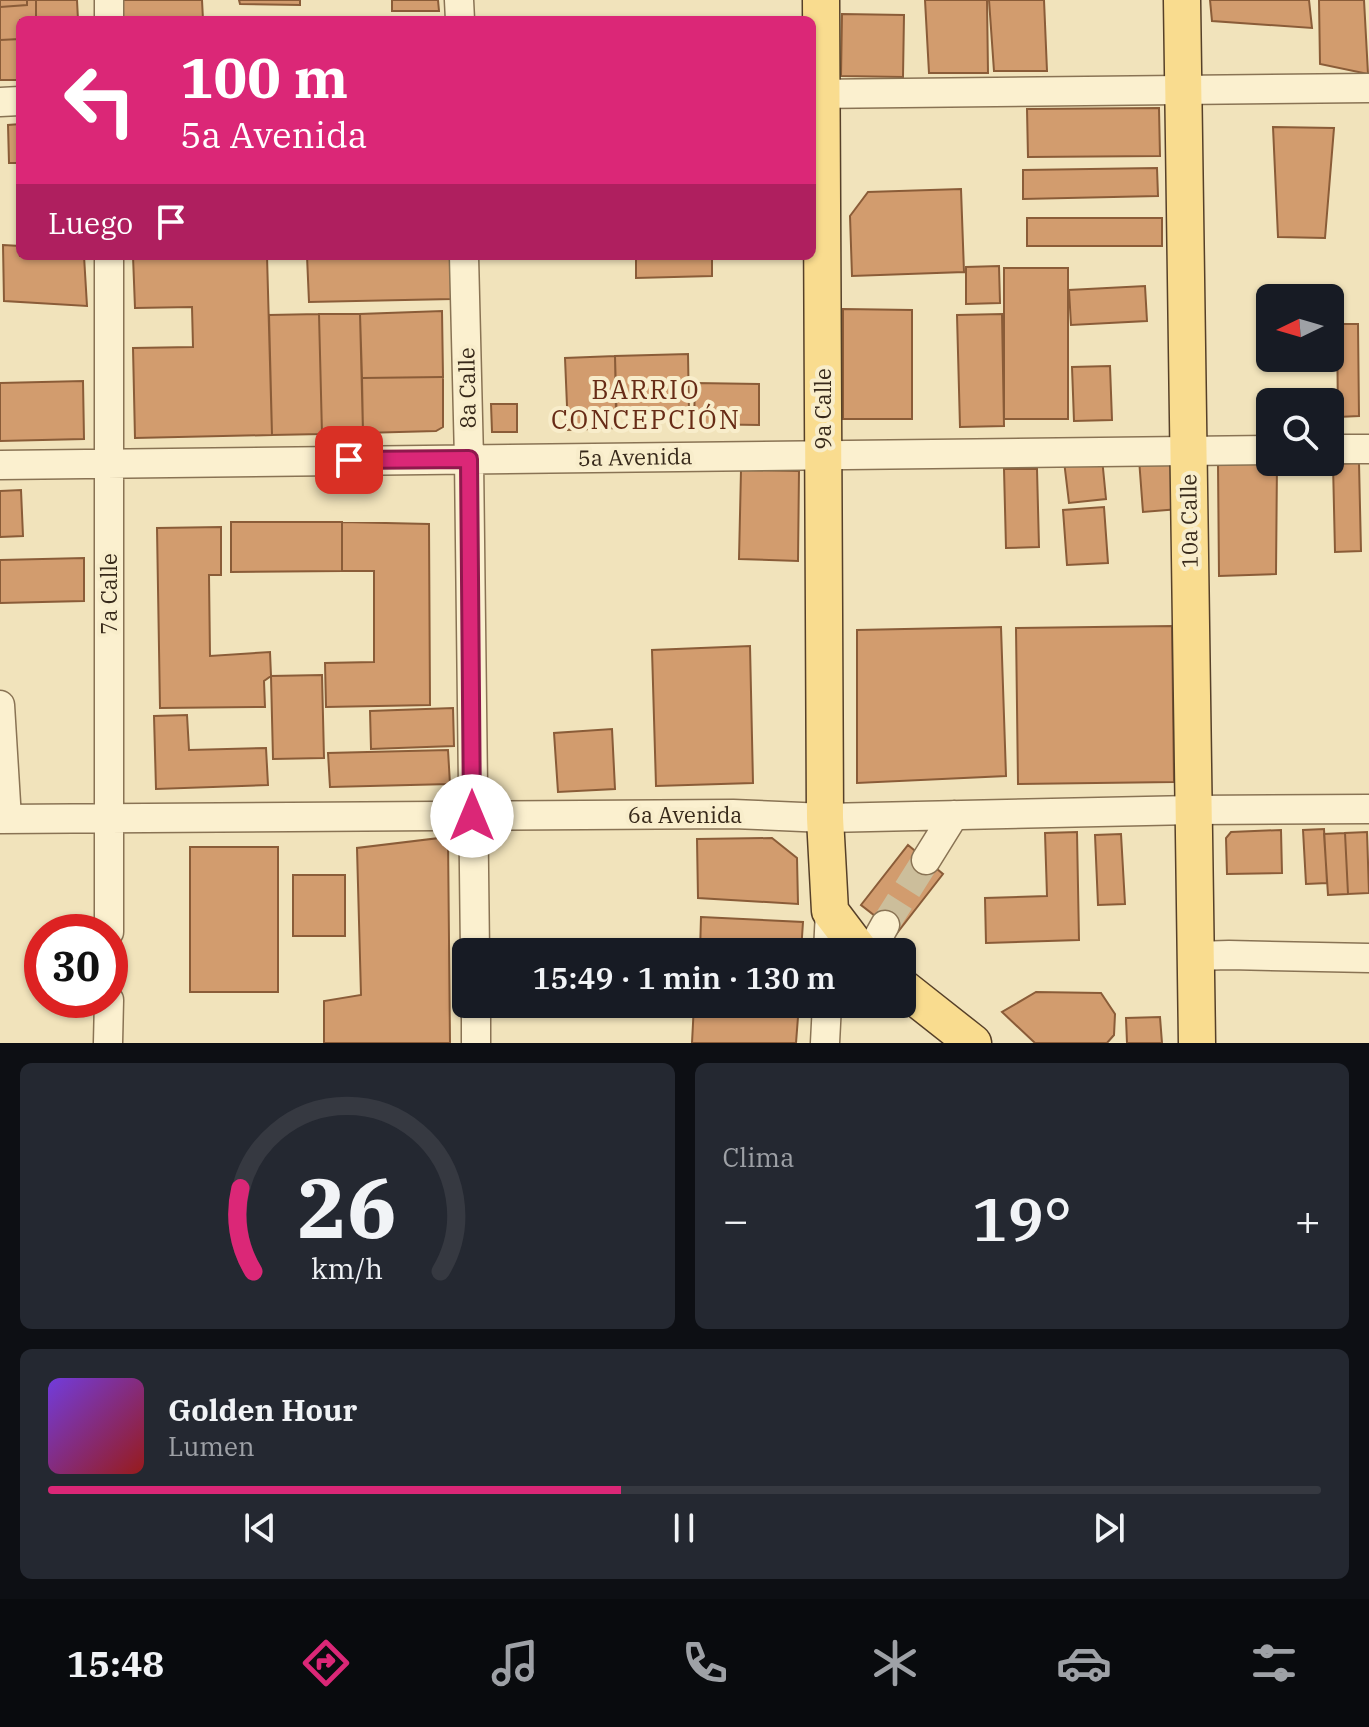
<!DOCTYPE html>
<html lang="es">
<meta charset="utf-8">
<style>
:root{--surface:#171b24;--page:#242831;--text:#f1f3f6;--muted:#9ea1a6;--line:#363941;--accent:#db2777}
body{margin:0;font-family:"IBM Plex Serif",serif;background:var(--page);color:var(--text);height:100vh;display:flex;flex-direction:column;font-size:30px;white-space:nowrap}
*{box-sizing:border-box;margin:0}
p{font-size:26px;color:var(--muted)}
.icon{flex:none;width:44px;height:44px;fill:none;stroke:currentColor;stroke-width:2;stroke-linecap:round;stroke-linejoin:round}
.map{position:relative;height:1043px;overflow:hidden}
.side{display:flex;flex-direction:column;gap:20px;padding:20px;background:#0d0f14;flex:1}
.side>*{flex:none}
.guide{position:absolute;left:16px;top:16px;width:800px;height:244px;border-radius:12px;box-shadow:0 2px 6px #0004;background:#db2777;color:#fff;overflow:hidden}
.needle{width:52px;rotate:265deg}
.buttons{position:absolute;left:1256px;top:284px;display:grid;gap:16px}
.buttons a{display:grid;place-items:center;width:88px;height:88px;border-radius:12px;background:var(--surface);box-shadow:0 2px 6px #0004;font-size:40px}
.speed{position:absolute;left:24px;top:914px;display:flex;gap:16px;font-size:40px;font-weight:700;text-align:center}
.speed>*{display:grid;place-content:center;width:104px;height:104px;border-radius:50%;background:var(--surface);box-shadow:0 2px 6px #0004;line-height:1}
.speed .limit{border:12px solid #d22;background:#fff;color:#111}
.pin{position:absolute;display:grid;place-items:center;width:68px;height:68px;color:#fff;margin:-34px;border-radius:16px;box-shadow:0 4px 12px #0006}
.me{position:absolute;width:88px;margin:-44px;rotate:0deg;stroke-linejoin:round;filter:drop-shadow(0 0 6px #0008)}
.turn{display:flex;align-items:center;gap:28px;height:168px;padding:0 32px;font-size:36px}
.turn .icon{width:104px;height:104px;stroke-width:2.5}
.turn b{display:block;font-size:56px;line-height:68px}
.then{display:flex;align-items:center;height:76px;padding:0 32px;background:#0003;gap:16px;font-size:30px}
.big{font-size:60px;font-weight:600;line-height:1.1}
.side .card{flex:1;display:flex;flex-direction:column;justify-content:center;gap:12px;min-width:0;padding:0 28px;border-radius:12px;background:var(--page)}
.side .dial{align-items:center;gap:0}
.dial svg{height:208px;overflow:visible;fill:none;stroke:var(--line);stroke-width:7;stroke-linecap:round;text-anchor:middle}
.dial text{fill:var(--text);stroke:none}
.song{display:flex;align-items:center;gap:24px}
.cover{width:96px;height:96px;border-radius:12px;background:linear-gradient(135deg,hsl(260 70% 55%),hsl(0 70% 35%))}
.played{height:8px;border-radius:4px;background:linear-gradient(90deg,var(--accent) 45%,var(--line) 45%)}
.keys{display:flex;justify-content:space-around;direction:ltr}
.heat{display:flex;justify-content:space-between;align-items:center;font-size:44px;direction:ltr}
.side .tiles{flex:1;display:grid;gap:20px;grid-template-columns:1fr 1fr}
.card:last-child{grid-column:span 2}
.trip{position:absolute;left:452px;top:938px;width:464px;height:80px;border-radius:12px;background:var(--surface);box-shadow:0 2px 6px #0004;font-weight:600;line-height:80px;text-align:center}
.tab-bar{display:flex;height:128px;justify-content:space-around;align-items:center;background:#090b0e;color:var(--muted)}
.tab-bar .icon{width:56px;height:56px}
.tab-bar .current{color:var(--accent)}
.tab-bar b{font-size:36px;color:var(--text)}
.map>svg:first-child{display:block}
</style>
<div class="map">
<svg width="1369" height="1043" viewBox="0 0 1369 1043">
<rect width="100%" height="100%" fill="#f1e3bb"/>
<path fill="#d29c6e" stroke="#8a5c38" stroke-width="2" d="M0,0H27V5L0,7Z
M27,0H36V20H20V39L0,40V7L27,5Z
M36,0H77L78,20H36Z
M119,0H202L203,20H119Z
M239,0H300V5L240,4Z
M392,0H438L439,11H392Z
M925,0H987L988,73H929Z
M989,0H1044L1047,71H994Z
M1210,0H1309L1312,28L1212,21Z
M1319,0H1364L1368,74L1320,64Z
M842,14L904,15L903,77L841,76Z
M20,39V80H0V40Z
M1159,108L1160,156L1028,157L1027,109Z
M20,124V163H9L8,125Z
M1273,127L1334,128L1325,238L1278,237Z
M1157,168L1158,196L1023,199V170Z
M961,189L964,272L852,276L850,216L868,192Z
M1027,218H1162V246H1027Z
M3,245L20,246V256H84L87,306L4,301Z
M133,256H267L272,435L135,438L133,348L193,347L192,307L135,308Z
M307,256H451L452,299L309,302Z
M636,256H712V276L636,278Z
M999,266L1000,303L966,304V267Z
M1004,268H1068V419H1004Z
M1145,286L1147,321L1071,325L1069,290Z
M843,309L912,310V419H843Z
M442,311L443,377L362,378L360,314Z
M319,314L322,434L272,435L269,315Z
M319,314H360L363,433L322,434Z
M1002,314L1004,426L960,427L957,315Z
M1337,324H1358L1359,416L1338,417Z
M688,354L689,412L616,414L615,356Z
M615,356L617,428L568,430L565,358Z
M1110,366L1112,420L1074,421L1072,367Z
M443,377V427L436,431L363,433L362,378Z
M83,381L84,439L0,441V383Z
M695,383L759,384V425L694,424Z
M491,404H517V432H492Z
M1175,456L1179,509L1143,512L1139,459Z
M1102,458L1106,499L1069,503L1064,461Z
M1277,462L1276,574L1219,576L1218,465Z
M1359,463L1361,551L1335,552L1333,464Z
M1004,469H1037L1039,547L1006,548Z
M741,470L799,471L798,561L739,559Z
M21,490L23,536L0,537V491Z
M1104,507L1108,563L1067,565L1063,510Z
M231,522H342V571L231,572Z
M342,522L429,524L430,705L326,707L325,663L374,662V571H342Z
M221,527V575H209L210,656L270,652L271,676L264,681L265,707L160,708L157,528Z
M84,558V601L0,603V560Z
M1172,626L1174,782L1018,784L1016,628Z
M1001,627L1006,776L857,783V630Z
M750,646L753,783L656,786L652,650Z
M322,675L324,758L273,759L271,676Z
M453,708L454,746L371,749L370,711Z
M187,715L189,750L266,748L268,785L156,789L154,716Z
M612,729L615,789L558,792L554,733Z
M448,750L450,784L330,787L328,753Z
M1324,829L1327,883L1306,884L1303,830Z
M1281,830L1282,873L1227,874L1226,838L1231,832Z
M1077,832L1079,940L986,943L985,898L1047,896L1045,833Z
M1367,832L1369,893L1348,894L1345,833Z
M1345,833L1348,894L1328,895L1324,834Z
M1121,834L1125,904L1098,905L1095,835Z
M448,837L450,1043H324V1001L361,995L357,848Z
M772,838L797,858L798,904L698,898L697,839Z
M908,845L943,874L897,933L861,905Z
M190,847H278V992H190Z
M293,875H345V936H293Z
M701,917L803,922L801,952H700Z
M1036,992L1101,993L1115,1014L1114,1035L1107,1043H1035L1002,1012Z
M694,1004H799L796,1043H692Z
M1160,1017L1162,1043H1127L1126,1018Z"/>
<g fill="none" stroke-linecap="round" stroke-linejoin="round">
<path stroke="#ccbe9b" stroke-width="28" stroke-dasharray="28 14" stroke-linecap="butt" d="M885,925L926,860"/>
<g stroke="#897354" stroke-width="31">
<path id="minor" d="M109,0V20
M459,0L460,20
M812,94L1369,88
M0,102L20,101
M464,256L469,459L475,952
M1330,449H1369
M0,465L1270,450
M0,705L7,819
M0,819L733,814L825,818L1193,810L1369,809
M926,860L954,815
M109,932V256
M828,952L830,911
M870,952L885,925
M1195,956L1229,955L1369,958
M476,1004V1043
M108,1043L109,1000
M825,1043L827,1004"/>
</g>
<g stroke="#564029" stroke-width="39">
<path id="major" d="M821,0L825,818L830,911L861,952
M1182,0L1197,1043
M902,987L973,1043"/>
</g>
<use href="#minor" stroke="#fbf0cf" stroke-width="28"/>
<use href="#major" stroke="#f9dc8f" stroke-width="36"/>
</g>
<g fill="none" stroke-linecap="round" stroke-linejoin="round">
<g stroke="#8e194d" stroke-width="20">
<path id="route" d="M349,460L469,459L472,816"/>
</g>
<use href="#route" stroke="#db2777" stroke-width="14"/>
</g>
<g text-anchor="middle" stroke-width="8" stroke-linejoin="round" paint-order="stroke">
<g font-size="22" fill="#37291a" stroke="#f8edcb">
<text transform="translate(467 388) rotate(-91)" y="8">8a Calle</text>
<text transform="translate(823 409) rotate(-90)" y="8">9a Calle</text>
<text transform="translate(635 457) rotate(-1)" y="8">5a Avenida</text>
<text transform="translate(1189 521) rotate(-91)" y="8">10a Calle</text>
<text transform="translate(109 594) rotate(-90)" y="8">7a Calle</text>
<text x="685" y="823">6a Avenida</text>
</g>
<g font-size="26" letter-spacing="2" fill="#672b16" stroke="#f8edcb">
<text x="646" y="399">BARRIO<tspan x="646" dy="30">CONCEPCIÓN</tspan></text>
</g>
</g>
</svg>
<div class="buttons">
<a><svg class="needle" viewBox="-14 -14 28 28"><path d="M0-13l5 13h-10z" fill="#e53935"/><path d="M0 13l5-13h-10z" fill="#9ea1a6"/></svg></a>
<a><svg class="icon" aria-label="search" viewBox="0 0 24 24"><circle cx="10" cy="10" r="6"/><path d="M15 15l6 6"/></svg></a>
</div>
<div class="speed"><div class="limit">30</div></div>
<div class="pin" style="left:349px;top:460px;background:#d93025"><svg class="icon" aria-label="arrive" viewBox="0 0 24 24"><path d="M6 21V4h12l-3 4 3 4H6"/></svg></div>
<svg class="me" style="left:472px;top:816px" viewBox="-20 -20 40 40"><circle r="19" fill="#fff"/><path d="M0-13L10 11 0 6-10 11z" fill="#db2777"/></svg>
<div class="trip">15:49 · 1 min · 130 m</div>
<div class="guide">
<div class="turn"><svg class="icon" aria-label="left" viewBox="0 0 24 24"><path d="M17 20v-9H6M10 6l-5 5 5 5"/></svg><div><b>100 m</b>5a Avenida</div></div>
<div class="then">Luego<svg class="icon" aria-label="arrive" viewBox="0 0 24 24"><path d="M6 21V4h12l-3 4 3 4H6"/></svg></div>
</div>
</div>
<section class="side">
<div class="tiles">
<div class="card dial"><svg viewBox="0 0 100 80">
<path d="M14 69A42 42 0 1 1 86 69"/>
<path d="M14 69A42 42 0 0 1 9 37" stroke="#db2777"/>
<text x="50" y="56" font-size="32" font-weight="700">26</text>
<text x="50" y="72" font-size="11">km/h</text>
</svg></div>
<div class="card"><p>Clima</p>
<div class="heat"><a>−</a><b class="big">19°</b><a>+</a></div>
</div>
<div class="card">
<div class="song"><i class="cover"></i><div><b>Golden Hour</b><p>Lumen</p></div></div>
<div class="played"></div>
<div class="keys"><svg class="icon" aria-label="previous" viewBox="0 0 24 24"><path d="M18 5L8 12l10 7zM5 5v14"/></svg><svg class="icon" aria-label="pause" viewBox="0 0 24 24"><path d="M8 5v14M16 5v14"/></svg><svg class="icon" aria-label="next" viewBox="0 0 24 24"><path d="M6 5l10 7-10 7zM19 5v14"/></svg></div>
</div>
</div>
</section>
<nav class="tab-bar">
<b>15:48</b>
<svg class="icon current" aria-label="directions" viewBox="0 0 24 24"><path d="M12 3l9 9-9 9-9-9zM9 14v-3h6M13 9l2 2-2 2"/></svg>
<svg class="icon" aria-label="music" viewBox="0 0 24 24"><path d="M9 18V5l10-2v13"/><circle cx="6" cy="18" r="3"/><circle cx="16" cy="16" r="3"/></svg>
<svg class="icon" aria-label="phone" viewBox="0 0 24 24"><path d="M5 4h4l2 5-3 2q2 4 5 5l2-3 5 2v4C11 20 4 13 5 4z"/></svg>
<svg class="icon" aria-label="climate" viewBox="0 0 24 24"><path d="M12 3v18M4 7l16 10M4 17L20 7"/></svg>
<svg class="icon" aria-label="car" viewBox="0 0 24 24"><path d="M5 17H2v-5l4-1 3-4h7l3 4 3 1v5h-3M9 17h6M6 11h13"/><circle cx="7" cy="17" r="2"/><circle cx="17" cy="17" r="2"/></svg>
<svg class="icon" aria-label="filters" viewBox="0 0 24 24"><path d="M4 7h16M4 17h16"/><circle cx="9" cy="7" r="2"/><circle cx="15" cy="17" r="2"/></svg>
</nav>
